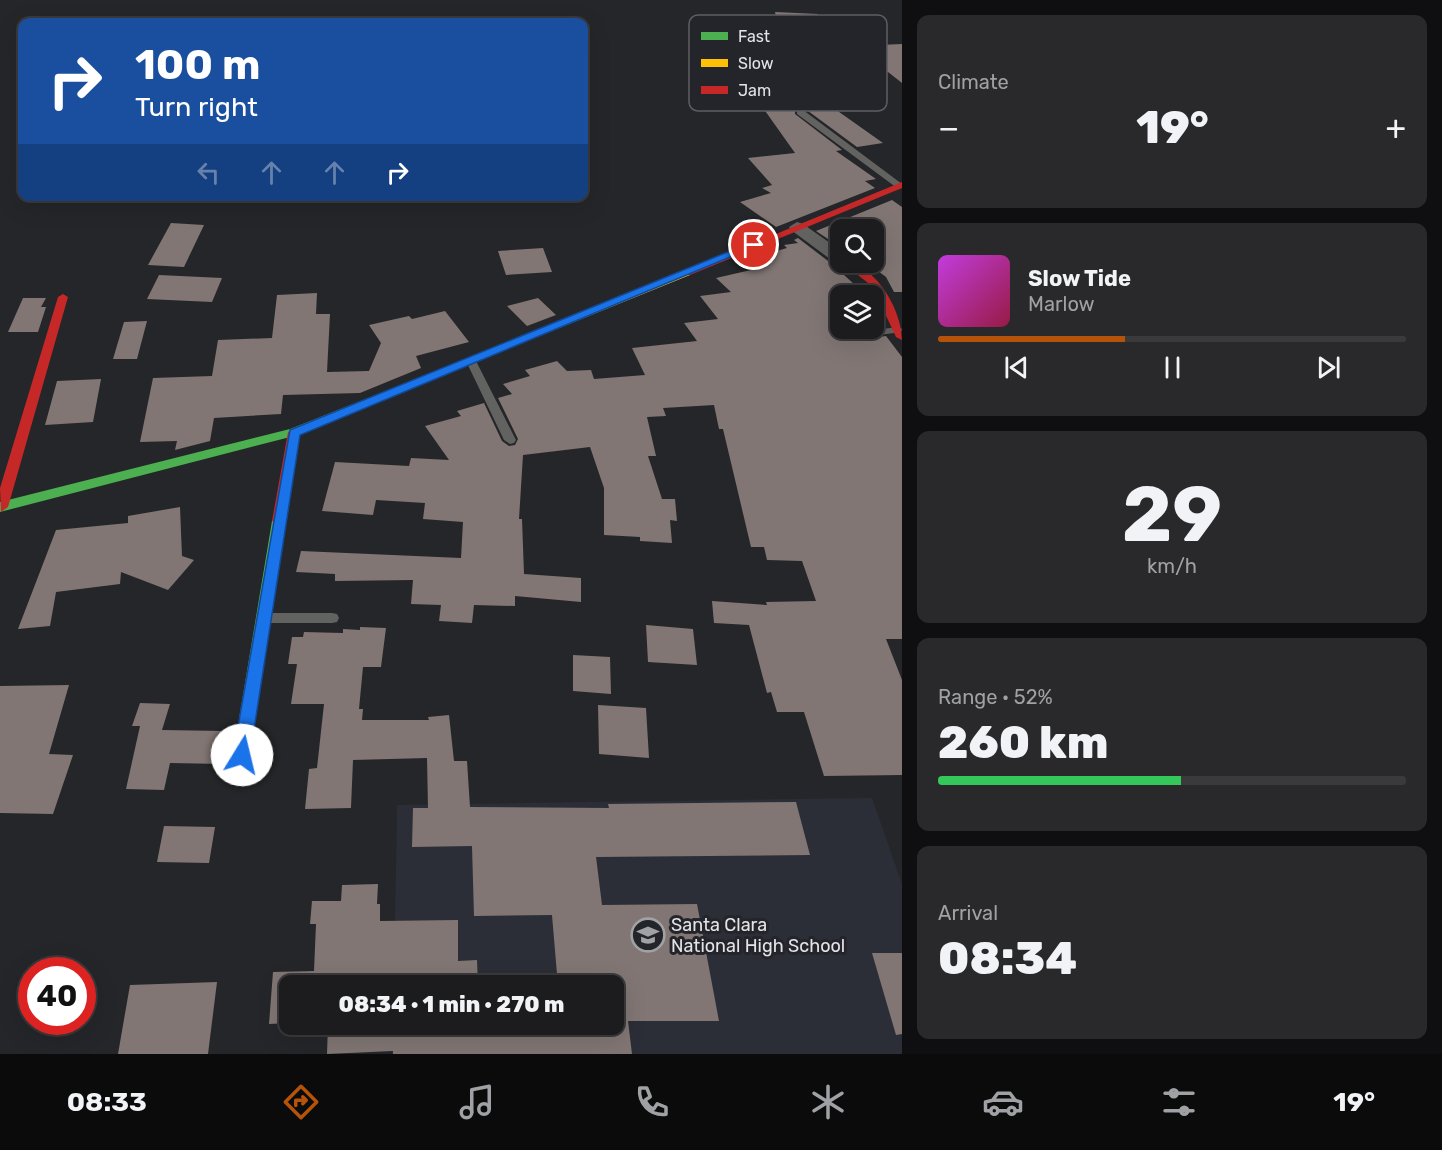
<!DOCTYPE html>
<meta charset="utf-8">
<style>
:root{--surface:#1c1c1f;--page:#29292c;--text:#f1f3f6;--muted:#a0a1a4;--line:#3a3a3d;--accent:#b45309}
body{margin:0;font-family:Rubik,sans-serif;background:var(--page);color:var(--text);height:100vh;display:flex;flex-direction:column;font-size:22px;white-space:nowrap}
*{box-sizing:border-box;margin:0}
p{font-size:20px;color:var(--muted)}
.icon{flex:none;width:33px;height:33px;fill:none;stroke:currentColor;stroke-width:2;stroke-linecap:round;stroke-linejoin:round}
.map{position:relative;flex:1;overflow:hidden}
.panel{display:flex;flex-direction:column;gap:15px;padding:15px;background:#0f0f11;width:540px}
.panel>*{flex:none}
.guide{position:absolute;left:18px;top:18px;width:570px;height:183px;border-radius:12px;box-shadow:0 6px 24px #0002,0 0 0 2px var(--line);background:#1a4fa0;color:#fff;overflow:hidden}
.controls{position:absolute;left:830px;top:219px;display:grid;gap:12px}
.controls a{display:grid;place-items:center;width:54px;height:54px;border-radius:12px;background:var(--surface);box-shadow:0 6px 24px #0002,0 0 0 2px var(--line);font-size:30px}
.speed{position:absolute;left:18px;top:957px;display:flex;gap:12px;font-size:30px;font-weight:700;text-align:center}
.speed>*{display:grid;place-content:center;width:78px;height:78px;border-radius:50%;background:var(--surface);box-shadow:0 6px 24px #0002,0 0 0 2px var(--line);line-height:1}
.speed .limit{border:9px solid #d22;background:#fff;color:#111}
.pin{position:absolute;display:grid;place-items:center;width:51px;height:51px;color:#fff;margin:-26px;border:3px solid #fff;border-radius:50%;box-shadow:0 2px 6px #0007}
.me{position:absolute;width:66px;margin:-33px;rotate:9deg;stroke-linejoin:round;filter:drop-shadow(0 0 4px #0008)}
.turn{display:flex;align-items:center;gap:21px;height:126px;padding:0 18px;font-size:27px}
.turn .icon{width:78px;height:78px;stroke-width:2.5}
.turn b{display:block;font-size:42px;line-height:51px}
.lanes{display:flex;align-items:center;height:57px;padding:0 18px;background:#0003;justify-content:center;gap:30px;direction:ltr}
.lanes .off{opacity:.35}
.big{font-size:45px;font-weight:800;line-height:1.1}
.panel .tile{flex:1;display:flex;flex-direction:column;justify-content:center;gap:9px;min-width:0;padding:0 21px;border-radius:12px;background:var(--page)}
.panel .dial{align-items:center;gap:0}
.dial b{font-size:78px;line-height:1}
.song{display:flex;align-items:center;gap:18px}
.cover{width:72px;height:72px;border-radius:9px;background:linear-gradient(135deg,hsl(290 70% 55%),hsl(340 70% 35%))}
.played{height:6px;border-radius:3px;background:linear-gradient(90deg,var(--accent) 40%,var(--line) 40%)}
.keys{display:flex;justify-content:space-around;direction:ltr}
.heat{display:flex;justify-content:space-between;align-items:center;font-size:33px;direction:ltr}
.charge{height:9px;border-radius:4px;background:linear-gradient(90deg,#34c759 52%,var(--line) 0)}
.trip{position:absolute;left:279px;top:975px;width:345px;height:60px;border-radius:12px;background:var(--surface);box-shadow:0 6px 24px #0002,0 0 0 2px var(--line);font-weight:800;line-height:60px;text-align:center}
.dock{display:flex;height:96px;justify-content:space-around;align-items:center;background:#0b0b0c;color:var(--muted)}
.dock .icon{width:42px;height:42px}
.dock .active{color:var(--accent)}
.dock b{font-size:27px;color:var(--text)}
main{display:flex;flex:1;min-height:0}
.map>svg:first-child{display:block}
</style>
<main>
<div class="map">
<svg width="902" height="1054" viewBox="0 0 902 1054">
<rect width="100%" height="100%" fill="#252629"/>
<path fill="#2c2e37" d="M872,798L902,884V1054H392L393,1025L614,1024V986L394,985L397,805Z"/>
<path fill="#817673" d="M775,12L818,14L804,28L871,101L833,103L790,52L779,31Z
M902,44V83L855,46Z
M825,102L883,143L857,147L804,108H795V114L842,150L836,151L876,179L865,181L875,188L776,227L740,202L771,193L762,188L772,185L748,158L795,153L761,105Z
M892,200L902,207V292H894L886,277L866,262H873V230H840V247L816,231Z
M171,223L204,225L184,267L148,265Z
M798,238L832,264L866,295L840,296V328H868L849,331L843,335L844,338L850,341L886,336L902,357V639H886L902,680V775L824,776L804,712H777L771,692L767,693L749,625L714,623L712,601L767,605L766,602L816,601L802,561L767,560L764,547H751L723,429H719L714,405L663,408L666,416L647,417L656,456H648L662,499H675L677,521L670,520L672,543L640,541V537L604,535V488L590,447L523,455L519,519H522L524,574L581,578V602L515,596V606L474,605L472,623L439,621L441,605L411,604L413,580L335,581V574L296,572L301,551L461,558L463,522L423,519L425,503L376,500L373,515L322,511L335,462L409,466L411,458L449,460L425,426L461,416L457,411L484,403L502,441L509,446L515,445L518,439L498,398L512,394L503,384L530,376L525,370L557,361L567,371L591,370L594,379L645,375L632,348L697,341L684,323L718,319L700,296L731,292L716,278L751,270L746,265L774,260L766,254L787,248L784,245L798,243L794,240Z
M543,248L552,272L506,275L498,251Z
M159,275L222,278L212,302L147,299Z
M317,293L316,314H330L327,372L369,371L381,343L369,325L409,316L412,319L445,311L469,342L416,356L421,368L360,393L283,395L281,414L214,418L210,441L175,450L177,441L140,442L153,378L212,376L218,340L272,338L277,295Z
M23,298H46L41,307H46L38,332H8Z
M538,298L556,315L527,326L507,306Z
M147,321L137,359H113L124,322Z
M101,379L93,422L45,425L57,381Z
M180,507L182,556L194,560L168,590L121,572L120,584L56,592L50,626L18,629L56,530L128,523V516Z
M646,625L693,629L697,665L648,662Z
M360,627L386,628L381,667H363L359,709H363L362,720H429L428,717L449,715L454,761H467L470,807L609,808L608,804L796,802L810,855L596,857L602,905L697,904L719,1021H628L632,1054H393V1051L327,1054L328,1024H614V986H558L552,915L474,916L472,846L412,847L413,808H428L427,758L353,760L351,808L305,809L309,769L317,768L324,704H291L297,664H288L292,637H303L304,632L343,633V629L360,630Z
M573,655L610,657L611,694L573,691Z
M69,685L49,754L73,755L53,814L0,813V686Z
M140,703L170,704L162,730L224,731L220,755L224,764L170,763L164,790L126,789L140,726H132Z
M598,705L646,708L649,758L599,754Z
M164,826L215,827L209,863L157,862Z
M378,884L377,904H380V921L458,920V961L477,960L478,986H290V1023L269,1024L273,972L314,971L316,924H310L312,901H341L342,885Z
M872,953H902V1034L896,1035Z
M217,982L208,1054H118L130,985Z"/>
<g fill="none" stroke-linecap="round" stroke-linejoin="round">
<path fill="#626261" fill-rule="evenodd" d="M797,110H803L902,184V188H897L797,114Z
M898,327L902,329L901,332L850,339L845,336L850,333Z
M471,358L476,361L516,440L514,443L510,444L504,440L466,361Z
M266,613H332L337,614L339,618L337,622L332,623H266L261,622L259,618L261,614Z"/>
<path fill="#626261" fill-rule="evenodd" d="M797,222L803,224L840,250V262H842H834L791,230L789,227Z"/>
<path fill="#4caf50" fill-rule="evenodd" d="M469,358L473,359V363L298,435L0,512V502L290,429Z
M279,516L286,521L249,755L247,760L241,762L235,760L233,755L272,521Z"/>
<path fill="#ffc107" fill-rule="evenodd" d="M686,270L690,271V275L473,363H465L463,361Z"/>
<path fill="#c62828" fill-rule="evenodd" d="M902,182V188L690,275H682L681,273Z
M841,262C875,262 902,310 902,340L896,337L872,286Z
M63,294L68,297L8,507L1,512L0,488L58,297Z
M294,428L300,432L286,521L279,526L272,521L288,432Z"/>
</g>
<path fill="#1a73e8" stroke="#114b97" stroke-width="1.5" d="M750,243L759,245L300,435L250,755L247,760L242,762L236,760L233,755L290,430Z"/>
<defs>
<g id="school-ring" transform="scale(1.725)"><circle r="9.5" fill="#24252a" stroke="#a0a2a4" stroke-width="1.5"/><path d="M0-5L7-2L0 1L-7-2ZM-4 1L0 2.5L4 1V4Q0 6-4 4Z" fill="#a0a2a4"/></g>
</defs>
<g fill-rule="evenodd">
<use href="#school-ring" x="648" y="935"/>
</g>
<g text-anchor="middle" stroke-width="6" stroke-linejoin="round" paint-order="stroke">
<g font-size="18" fill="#e3e4e7" stroke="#24252a" text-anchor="start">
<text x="671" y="931">Santa Clara<tspan x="671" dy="21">National High School</tspan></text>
</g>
</g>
<rect x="689" y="15" width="198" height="96" rx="9" fill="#24252a" stroke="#5d5e63" stroke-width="1.5"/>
<rect x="701" y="32" width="27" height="8" fill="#4caf50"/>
<rect x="701" y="59" width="27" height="8" fill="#ffc107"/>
<rect x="701" y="86" width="27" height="8" fill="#c62828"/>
<g font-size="16" fill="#e3e4e7">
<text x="738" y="42">Fast</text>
<text x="738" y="69">Slow</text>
<text x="738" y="96">Jam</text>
</g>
</svg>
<div class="controls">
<a><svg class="icon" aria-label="search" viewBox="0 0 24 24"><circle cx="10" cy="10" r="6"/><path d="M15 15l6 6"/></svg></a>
<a><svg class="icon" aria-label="layers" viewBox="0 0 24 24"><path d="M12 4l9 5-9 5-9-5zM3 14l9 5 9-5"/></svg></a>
</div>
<div class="speed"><div class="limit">40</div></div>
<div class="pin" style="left:754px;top:245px;background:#d93025"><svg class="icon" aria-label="arrive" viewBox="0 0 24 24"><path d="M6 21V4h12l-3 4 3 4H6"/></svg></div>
<svg class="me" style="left:242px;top:755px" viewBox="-20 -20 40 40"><circle r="19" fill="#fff"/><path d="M0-13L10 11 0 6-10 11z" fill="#1a73e8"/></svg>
<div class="trip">08:34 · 1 min · 270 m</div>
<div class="guide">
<div class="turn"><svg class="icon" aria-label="right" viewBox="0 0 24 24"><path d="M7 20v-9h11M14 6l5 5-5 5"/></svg><div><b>100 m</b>Turn right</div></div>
<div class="lanes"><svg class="icon off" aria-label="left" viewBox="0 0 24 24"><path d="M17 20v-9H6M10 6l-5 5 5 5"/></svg><svg class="icon off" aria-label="ahead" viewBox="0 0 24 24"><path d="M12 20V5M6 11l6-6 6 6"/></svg><svg class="icon off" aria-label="ahead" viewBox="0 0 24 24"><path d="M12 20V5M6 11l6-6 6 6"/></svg><svg class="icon" aria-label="right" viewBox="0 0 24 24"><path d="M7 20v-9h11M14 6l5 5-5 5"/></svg></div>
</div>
</div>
<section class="panel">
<div class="tile"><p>Climate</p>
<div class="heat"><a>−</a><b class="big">19°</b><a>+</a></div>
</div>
<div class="tile">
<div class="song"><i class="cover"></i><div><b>Slow Tide</b><p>Marlow</p></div></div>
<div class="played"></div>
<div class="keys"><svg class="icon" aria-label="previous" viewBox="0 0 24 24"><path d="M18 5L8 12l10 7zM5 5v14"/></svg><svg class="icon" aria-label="pause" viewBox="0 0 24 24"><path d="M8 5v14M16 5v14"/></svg><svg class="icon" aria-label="next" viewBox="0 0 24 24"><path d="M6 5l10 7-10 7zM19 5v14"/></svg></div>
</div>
<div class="tile dial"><b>29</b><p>km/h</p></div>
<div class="tile"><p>Range · 52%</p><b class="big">260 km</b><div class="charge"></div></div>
<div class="tile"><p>Arrival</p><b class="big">08:34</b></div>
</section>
</main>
<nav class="dock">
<b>08:33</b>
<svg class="icon active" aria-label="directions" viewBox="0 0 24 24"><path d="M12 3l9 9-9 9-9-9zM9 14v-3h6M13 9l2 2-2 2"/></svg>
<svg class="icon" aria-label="music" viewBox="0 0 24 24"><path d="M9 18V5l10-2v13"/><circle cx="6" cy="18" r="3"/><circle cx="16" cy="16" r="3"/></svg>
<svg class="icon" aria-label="phone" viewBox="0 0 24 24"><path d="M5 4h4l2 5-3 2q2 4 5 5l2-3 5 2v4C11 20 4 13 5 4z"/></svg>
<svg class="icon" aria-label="climate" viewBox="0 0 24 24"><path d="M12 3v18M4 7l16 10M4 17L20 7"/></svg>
<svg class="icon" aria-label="car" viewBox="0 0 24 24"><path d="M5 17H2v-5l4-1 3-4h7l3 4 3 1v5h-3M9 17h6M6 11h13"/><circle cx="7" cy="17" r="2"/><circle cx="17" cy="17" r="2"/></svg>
<svg class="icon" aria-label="filters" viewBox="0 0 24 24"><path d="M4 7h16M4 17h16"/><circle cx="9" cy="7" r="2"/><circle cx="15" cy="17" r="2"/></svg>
<b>19°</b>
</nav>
